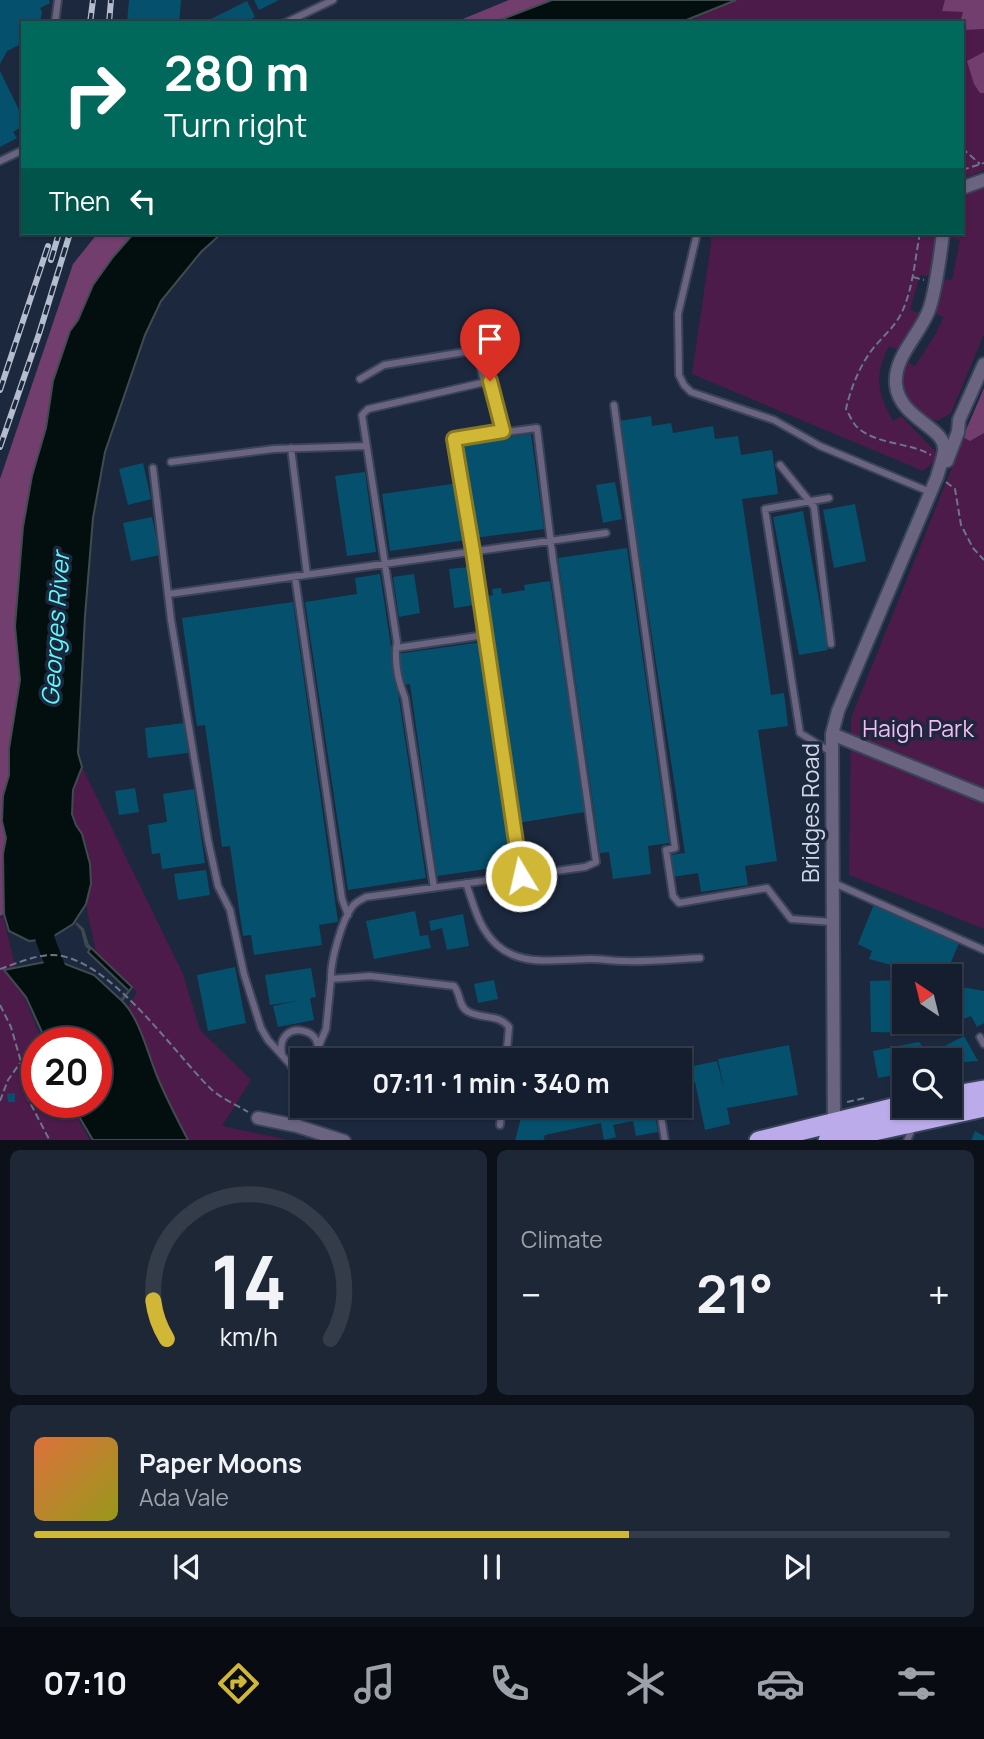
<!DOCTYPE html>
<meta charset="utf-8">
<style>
:root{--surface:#151e2e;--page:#1e2736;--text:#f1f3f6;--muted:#9da2aa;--line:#343c4a;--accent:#d1b736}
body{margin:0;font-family:Manrope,sans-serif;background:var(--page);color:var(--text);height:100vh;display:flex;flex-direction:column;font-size:26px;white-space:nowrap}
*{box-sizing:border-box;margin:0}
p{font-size:23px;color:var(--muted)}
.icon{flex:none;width:38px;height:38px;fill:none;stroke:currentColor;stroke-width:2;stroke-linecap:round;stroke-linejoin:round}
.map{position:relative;height:1140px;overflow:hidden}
.drawer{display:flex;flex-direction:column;gap:10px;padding:10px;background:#0c1019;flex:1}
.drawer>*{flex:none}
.hud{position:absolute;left:21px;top:21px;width:943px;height:214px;border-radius:0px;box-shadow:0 2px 5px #0004,0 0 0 2px var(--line);background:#00695c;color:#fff;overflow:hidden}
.needle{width:46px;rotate:325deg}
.tools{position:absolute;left:892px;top:964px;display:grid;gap:14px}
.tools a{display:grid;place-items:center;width:70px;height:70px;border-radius:0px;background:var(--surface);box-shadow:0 2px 5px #0004,0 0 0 2px var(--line);font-size:35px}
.speed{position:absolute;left:21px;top:1027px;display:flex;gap:14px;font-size:35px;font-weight:700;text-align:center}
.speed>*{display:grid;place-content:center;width:91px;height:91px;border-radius:50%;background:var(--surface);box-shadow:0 2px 5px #0004,0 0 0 2px var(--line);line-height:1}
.speed .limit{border:10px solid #d22;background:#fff;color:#111}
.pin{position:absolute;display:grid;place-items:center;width:60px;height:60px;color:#fff;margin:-72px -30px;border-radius:50% 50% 50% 0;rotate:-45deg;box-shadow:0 0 7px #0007}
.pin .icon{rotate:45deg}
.me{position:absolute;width:77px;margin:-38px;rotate:351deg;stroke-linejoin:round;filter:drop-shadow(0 0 5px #0008)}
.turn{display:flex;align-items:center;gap:24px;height:147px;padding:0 28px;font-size:32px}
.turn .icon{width:91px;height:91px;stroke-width:2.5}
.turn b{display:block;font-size:49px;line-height:60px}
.then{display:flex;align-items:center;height:66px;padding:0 28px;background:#0003;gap:14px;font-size:26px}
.big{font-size:52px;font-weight:700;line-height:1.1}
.drawer .tile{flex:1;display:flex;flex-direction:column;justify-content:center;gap:10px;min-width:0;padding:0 24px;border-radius:10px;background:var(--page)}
.drawer .dial{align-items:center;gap:0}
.dial svg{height:182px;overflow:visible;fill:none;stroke:var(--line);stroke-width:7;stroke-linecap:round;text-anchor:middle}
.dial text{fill:var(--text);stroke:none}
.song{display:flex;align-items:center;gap:21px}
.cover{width:84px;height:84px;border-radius:10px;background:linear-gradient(135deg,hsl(20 70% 55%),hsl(60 70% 35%))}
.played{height:7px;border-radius:4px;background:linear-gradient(90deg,var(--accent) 65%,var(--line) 65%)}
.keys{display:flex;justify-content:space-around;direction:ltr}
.heat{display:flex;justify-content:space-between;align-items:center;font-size:38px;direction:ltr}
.drawer .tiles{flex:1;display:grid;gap:10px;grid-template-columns:1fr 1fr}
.tile:last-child{grid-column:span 2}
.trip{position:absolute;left:290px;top:1048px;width:402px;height:70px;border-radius:0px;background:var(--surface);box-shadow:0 2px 5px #0004,0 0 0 2px var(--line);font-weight:700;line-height:70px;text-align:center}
.dock{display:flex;height:112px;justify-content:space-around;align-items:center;background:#080c12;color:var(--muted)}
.dock .icon{width:49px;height:49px}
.dock .active{color:var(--accent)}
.dock b{font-size:32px;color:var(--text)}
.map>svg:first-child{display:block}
</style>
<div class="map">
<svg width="984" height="1141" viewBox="0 0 984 1141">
<rect width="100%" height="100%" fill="#1c283e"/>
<path fill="#4c1b49" d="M736,0H984V170L963,179L962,23H697L696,14Z
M984,188V334L951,413L937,421C921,415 902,405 901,385C900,379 906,369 908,362L915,366L935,335L944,317L935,314L943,279L952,280L960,240L950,238L951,233H962L963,199L972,191Z
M711,233H936L929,276L920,275L910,310L920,313L897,350L889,346C874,376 877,392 893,421L901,416L940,456L923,471L692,374L711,244Z
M984,388V929L849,875L851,718Z
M82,767L183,974L200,1030L251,1080L222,1126L289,1140H188L158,1078L128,1007L137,992L96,953L86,904C93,885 92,853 82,834C79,827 74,823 73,815C70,798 75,782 82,767Z
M3,916L20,986L43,1043H37V1102L69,1103L90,1140H0V918Z"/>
<path fill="#723e6e" d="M509,0H552L492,23H453Z
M945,0H984V29L963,30L962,23H960L963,12L942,11Z
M984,52V93H980L974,84L967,61Z
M98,233H134L113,257L93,285L78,320L70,331L53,381L46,428L23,527L15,626L20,680L9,749V775L3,796L2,821L6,838L3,854L4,914L0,916V479L73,264Z
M984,388V433L970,441L963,437Z"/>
<path fill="#030f0f" stroke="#404b50" stroke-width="2" d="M552,0H736L679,23H492Z
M134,233H222L201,252L161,301L145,335L105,452L93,518L85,616L78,753L82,767L73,790L72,814L76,825L82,834L90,864L91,884L86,904L73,924L49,939L29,941L9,931L4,914L3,854L6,838L2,821L3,796L9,775V749L20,680L15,626L23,527L32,476L46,428L53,381L70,331L78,320L93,285L113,257Z
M76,923L83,929L88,945L132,987L122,1001C140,1019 147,1052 157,1076C166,1098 177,1119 188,1140H93L71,1103L96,1102V1043H47L26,997L4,970L55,960L94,975L121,1000L129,991L88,952L90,949L86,946L82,930Z"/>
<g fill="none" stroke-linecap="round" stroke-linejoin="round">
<path stroke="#030f0f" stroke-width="19" d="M45,913V939L62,984"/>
</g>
<path fill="#05516d" d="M0,0H49L50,3L40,8L42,12L40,23H23V43L7,51L0,64Z
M129,0H181L179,23H127Z
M254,0H279L259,10Z
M247,1L255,17L243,23H203Z
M0,71L23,118V126L13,132L17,138L0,147Z
M651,416L652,426L671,423L673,433L713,426L715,439L738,436L741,455L772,450L778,494L742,499L771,695L784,693L788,726L758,730L777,861L745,866L748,885L701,892L698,873L673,877L670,855L685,853L619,421Z
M531,434L544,529L474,538L461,443Z
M143,463L151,499L128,505L119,469Z
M365,472L376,552L347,556L335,476Z
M615,482L622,519L603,523L596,485Z
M459,483L467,540L390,551L382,494Z
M855,504L866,561L834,568L823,510Z
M803,511L828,650L799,655L773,517Z
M152,517L160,555L131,561L123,523Z
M627,548L669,843L648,846L651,874L613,879L609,852L600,853L558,558Z
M470,567L475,605L454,608L449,569Z
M380,574L426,878L348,890L305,602L357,594L355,578Z
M414,574L420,613L399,617L393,577Z
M550,581L585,812L518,823L484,597L493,595L492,589L501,588L502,594L525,590L524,585Z
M293,602L338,922L319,925L322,945L254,955L251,935L243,936L230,846L222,847L205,725L197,726L182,618Z
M482,642L513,865L437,876L410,684L402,685L397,654Z
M184,723L188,753L148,758L145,728Z
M135,788L139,812L119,815L115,791Z
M194,789L205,863L162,869L160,853L152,854L148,825L167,822L163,794Z
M206,870L210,895L178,900L174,874Z
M874,904L959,943L946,974L932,969L928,975L869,959L872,951L858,944Z
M415,911L420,936L428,935L431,948L374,959L366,921Z
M463,914L469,946L447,950L442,928L431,931L429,921Z
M235,967L246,1023L208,1031L197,975Z
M311,968L316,997L310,998L314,1020L278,1027L273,1006L296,1001L270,1005L265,975Z
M494,980L498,999L478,1003L474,984Z
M905,980V1022H950V985L984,991V1023L977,1027L971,1016L963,1019V1022L930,1033L871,1032L870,981Z
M964,1036L978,1061L950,1063V1060H934L929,1054Z
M919,1042L923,1047L925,1060H905V1073L878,1078L873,1051Z
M789,1045L798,1095L727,1108L730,1124L705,1130L695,1082L692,1083L689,1067L717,1061L724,1090L718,1059Z
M15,1093V1102H8L7,1094Z
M524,1106H664V1108L654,1110L658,1132L636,1136L633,1121L613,1125L616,1137L604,1140L601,1123L545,1135L543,1141H515Z
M975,1131L984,1136V1141H971Z"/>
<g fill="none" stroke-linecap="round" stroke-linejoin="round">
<g stroke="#394459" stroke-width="10">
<path id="service" d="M55,23L58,0
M285,23L333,0
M0,161L23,150
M696,238L678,314L679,375L684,385L691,392L774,420L820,446L930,492
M360,379L384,365L477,350L484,382
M614,405L675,848L666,850L673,896L679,903L767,888L791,919L832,922
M291,448L307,575
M171,462L274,449L366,446
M780,465L814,507L831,644
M153,468L171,620L208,840L218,886L230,910L244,974L261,1028L268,1040L289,1063L303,1065
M829,498L765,509L800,733L831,752
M295,577L342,899L348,915
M169,594L606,533
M396,648L485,635
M466,883C474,906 479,929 497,945C523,968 561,959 591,959C602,959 613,961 624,961C649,962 675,959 700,958
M834,883L984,950
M434,888L405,698C398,681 394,661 397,642L362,415L368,409L490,381L503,431
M331,979C330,962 342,920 352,907C355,902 361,900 366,897L585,867L596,862L553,560L537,428L454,439L521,876
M980,1037L984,1044
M317,1050L326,1029L331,979L370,976L454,986C461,994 458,1005 467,1011C481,1020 498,1013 509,1027L506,1060
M282,1055C274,1015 336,1029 312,1060
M289,1063L302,1082
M660,1111L665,1141
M500,1125L502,1106
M297,1126L303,1080
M907,1141L913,1126"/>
</g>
<g stroke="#394459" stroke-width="16">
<path id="minor" d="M962,188L984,180
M947,461L958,432L959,420L984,364
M832,734L984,796
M258,1118L297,1126L344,1141
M834,1129L832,734L838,711L937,477C939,469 943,459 944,451C947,427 900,420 896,385C893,356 922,333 930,307C937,283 940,257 943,233"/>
</g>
<g stroke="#394459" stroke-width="23">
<path id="trunk" d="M950,1096L984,1090
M759,1141L905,1105
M828,1141L984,1107"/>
</g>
<path stroke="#6c7689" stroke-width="2" stroke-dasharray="7 3.5" stroke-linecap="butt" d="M962,148L980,164
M962,170L984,163
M920,233C915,259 913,288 902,312C894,329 879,339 869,354C858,370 850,391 846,409C849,414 853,424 858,428C878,445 909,442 931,455
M913,277L924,280
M946,482L955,489L961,525L973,548L984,560
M0,969C15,964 35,955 51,955C106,954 172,1050 208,1086C218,1097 235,1104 248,1112
M0,1005L11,1027L21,1062L24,1091L50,1141
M0,1101L8,1080L20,1063
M847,1102L865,1098"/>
<use href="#service" stroke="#6b6480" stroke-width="6"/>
<use href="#minor" stroke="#6b6480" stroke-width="12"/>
<use href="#trunk" stroke="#bcabeb" stroke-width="19"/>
<g stroke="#b4bdcd" stroke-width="6">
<path id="rail" d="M90,23L93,0
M109,23L111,0
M51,260L59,233
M0,390L48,246
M0,447L39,334L70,233"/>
</g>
<use href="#rail" stroke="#1c283e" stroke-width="3.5" stroke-dasharray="10" stroke-linecap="butt"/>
</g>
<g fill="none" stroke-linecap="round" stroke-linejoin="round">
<g stroke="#887723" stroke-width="18">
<path id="route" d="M490,381L503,431L454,439L473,551L521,876"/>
</g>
<use href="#route" stroke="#d1b736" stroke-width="12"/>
</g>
<g text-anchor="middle" stroke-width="7" stroke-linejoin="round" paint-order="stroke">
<g font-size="23" fill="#f9b9f2" stroke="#1c283e">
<text x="918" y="737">Haigh Park</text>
</g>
<g font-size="23" fill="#cfd7e6" stroke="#1c283e">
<text transform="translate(811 813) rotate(-90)" y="8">Bridges Road</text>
</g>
<g font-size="24" font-style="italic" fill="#5df9fd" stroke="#1c283e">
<text transform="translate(56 629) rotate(-86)" y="8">Georges River</text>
</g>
</g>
</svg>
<div class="tools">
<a><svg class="needle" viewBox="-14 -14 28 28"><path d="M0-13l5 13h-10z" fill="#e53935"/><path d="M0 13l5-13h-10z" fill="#9da2aa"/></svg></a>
<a><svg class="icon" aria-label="search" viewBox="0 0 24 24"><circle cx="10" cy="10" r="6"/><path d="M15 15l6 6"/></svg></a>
</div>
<div class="speed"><div class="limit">20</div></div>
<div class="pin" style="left:490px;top:381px;background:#d93025"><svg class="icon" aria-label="arrive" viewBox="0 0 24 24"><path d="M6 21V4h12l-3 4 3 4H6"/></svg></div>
<svg class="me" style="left:521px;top:876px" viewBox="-20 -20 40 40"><circle r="17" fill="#d1b736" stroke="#fff" stroke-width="3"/><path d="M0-11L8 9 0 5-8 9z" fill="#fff"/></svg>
<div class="trip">07:11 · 1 min · 340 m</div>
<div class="hud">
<div class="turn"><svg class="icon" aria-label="right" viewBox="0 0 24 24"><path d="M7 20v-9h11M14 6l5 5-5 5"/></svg><div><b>280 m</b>Turn right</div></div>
<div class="then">Then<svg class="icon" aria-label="left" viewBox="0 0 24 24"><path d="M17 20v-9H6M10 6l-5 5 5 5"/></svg></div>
</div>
</div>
<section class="drawer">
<div class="tiles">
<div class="tile dial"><svg viewBox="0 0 100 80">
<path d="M14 69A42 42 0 1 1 86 69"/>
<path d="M14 69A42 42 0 0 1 8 52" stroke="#d1b736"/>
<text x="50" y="56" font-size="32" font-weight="700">14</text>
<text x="50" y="72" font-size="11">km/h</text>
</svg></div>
<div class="tile"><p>Climate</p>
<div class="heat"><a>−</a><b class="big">21°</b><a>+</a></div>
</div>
<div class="tile">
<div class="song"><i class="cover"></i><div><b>Paper Moons</b><p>Ada Vale</p></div></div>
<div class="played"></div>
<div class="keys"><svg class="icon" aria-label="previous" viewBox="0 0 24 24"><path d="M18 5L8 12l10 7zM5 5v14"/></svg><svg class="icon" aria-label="pause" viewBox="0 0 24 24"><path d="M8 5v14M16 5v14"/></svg><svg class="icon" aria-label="next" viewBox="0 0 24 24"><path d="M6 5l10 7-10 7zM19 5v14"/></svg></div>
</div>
</div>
</section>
<nav class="dock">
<b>07:10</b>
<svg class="icon active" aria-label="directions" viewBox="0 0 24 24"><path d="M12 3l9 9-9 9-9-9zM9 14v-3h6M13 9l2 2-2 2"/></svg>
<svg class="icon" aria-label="music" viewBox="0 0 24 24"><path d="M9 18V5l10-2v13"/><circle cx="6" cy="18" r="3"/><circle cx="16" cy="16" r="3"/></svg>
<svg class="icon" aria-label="phone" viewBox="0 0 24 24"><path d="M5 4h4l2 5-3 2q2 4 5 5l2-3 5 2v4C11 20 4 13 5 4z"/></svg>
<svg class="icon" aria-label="climate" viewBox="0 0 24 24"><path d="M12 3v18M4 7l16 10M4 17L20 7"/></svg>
<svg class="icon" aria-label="car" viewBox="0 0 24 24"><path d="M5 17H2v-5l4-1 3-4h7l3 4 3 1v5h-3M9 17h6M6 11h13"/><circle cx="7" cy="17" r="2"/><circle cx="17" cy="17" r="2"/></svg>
<svg class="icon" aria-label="filters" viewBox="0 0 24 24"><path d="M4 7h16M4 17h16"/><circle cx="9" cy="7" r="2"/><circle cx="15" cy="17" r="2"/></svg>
</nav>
